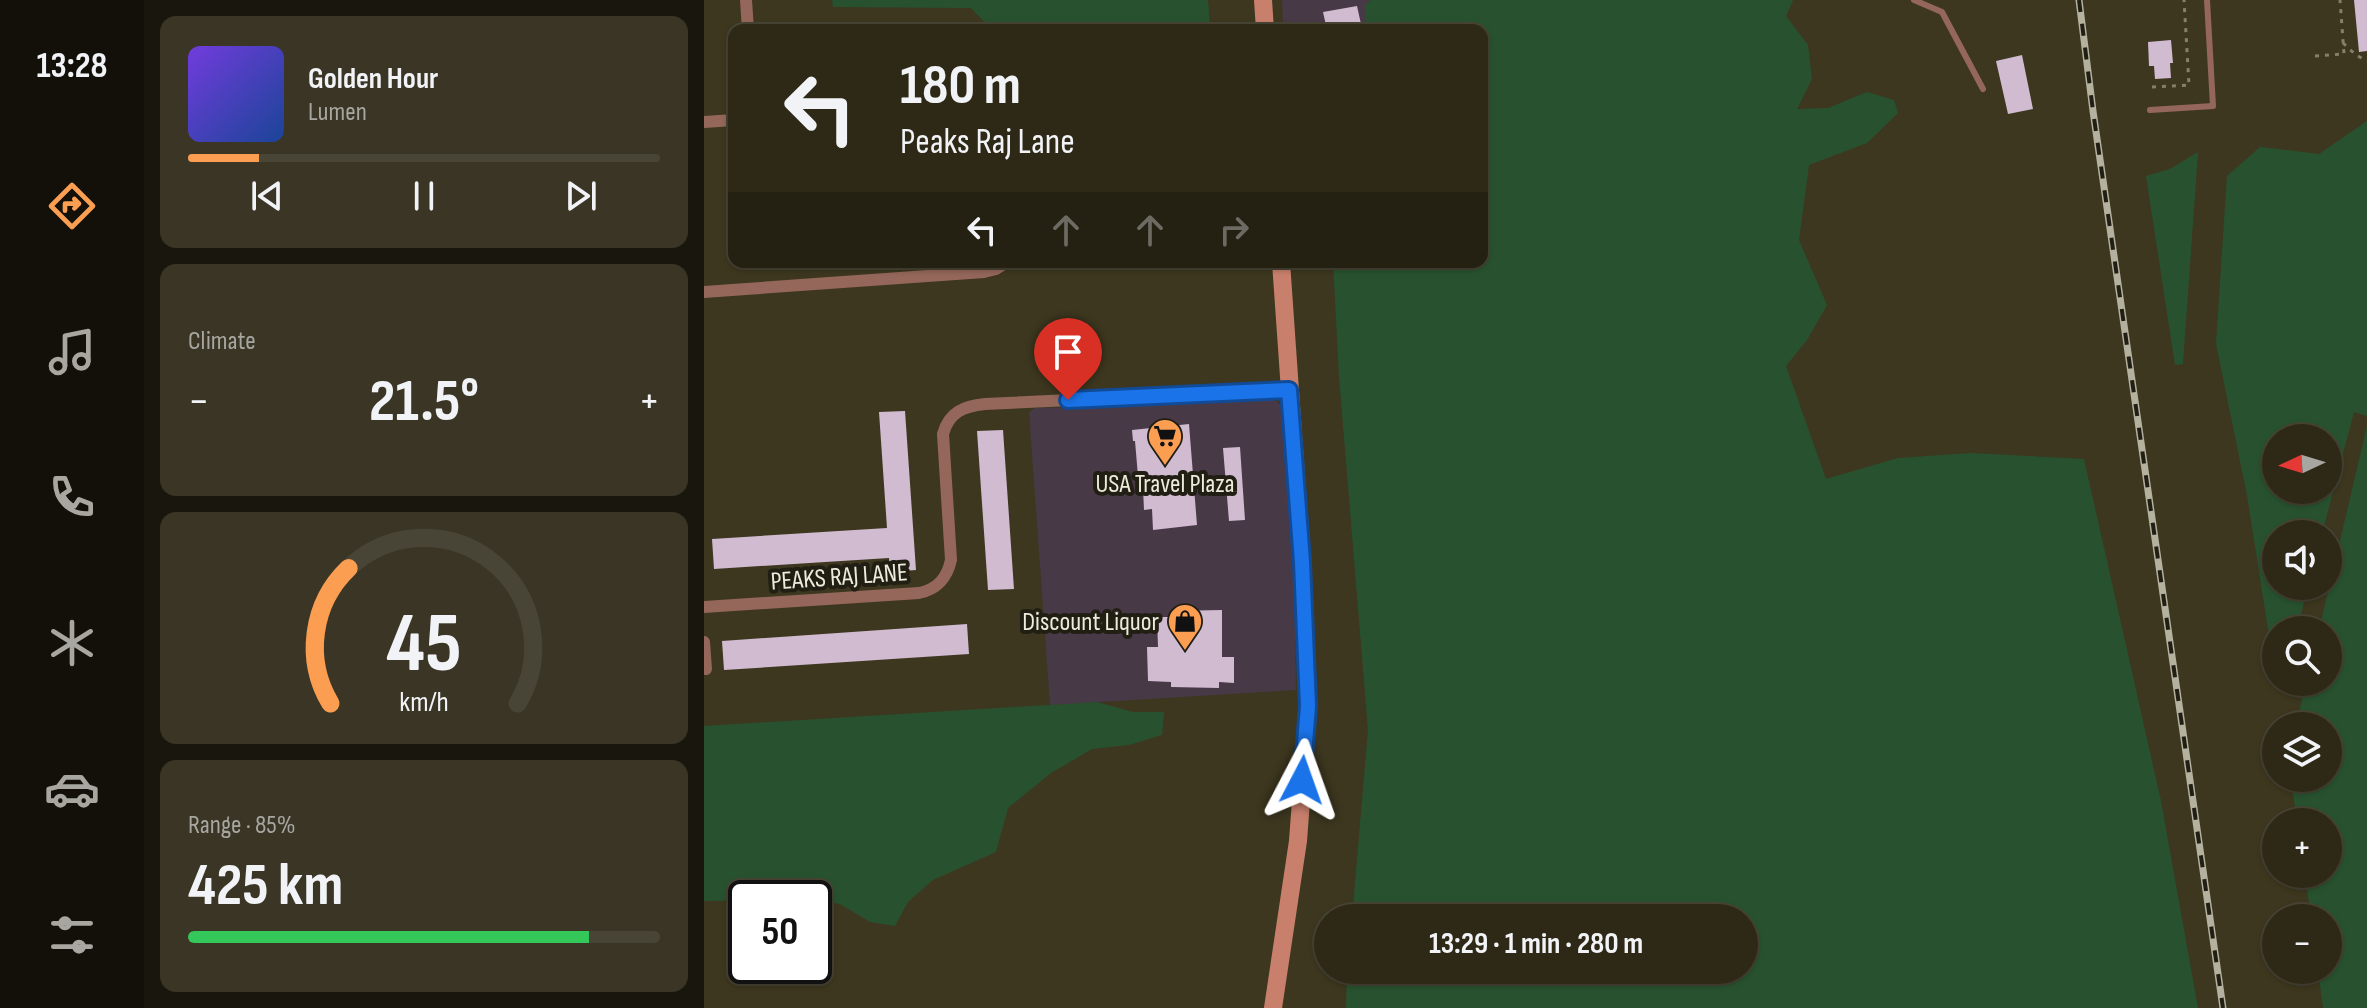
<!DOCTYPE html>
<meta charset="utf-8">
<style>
:root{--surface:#2e2917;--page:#3a3524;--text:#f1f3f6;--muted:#a7a6a1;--line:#494536;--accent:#fb9e51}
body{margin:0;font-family:"Sofia Sans Condensed",sans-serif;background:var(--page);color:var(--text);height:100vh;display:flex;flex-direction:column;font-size:30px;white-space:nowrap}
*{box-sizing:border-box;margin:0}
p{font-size:26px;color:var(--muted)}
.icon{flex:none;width:44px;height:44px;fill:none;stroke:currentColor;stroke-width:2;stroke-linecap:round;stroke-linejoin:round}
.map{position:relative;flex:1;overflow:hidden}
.details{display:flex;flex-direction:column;gap:16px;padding:16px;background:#19170d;width:560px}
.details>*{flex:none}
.top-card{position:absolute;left:24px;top:24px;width:760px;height:244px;border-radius:16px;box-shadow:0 2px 6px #0004,0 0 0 2px var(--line);background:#2e2917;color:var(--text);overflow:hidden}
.needle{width:52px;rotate:266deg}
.controls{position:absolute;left:1558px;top:424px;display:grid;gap:16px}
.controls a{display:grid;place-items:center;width:80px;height:80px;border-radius:50%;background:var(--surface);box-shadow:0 2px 6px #0004,0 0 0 2px var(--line);font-size:40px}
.speed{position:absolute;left:24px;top:880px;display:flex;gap:16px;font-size:40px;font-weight:700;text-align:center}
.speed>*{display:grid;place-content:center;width:104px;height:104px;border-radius:50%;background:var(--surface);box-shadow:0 2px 6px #0004,0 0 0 2px var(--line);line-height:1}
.speed .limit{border:4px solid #111;border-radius:12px;background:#fff;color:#111}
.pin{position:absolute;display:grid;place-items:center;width:68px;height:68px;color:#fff;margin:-82px -34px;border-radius:50% 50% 50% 0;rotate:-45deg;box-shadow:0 0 8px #0007}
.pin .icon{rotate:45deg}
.me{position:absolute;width:88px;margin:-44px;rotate:4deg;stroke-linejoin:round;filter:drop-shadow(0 0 6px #0008)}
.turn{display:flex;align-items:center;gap:28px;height:168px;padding:0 40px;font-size:36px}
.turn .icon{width:104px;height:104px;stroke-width:2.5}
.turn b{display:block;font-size:56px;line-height:68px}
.lanes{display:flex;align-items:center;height:76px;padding:0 40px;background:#0003;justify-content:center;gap:40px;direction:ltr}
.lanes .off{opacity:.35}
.big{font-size:60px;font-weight:700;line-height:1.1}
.details .tile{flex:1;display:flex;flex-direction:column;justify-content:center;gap:12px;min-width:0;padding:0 28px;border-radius:16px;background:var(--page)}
.details .dial{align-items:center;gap:0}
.dial svg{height:208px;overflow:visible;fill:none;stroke:var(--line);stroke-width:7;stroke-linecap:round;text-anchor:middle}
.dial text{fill:var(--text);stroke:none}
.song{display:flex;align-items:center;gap:24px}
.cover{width:96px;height:96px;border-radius:12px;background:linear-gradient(135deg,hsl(260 70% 55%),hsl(220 70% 35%))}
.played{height:8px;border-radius:4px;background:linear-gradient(90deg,var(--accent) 15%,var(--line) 15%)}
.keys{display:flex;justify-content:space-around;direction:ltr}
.heat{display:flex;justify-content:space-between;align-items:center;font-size:44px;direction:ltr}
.charge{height:12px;border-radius:6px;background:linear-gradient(90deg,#34c759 85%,var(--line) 0)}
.trip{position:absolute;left:610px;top:904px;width:444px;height:80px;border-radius:40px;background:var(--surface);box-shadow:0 2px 6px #0004,0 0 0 2px var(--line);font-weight:700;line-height:80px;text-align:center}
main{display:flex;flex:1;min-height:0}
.tabs{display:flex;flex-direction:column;width:144px;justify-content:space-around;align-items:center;background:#121009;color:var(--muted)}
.tabs .icon{width:56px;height:56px}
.tabs .active{color:var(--accent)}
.tabs b{font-size:36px;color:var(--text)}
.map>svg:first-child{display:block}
</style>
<main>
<nav class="tabs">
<b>13:28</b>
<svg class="icon active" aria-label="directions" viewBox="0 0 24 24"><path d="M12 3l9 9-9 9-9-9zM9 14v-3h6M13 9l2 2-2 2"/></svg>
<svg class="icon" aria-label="music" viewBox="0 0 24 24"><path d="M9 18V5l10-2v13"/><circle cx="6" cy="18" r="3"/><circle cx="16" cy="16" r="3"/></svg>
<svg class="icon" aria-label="phone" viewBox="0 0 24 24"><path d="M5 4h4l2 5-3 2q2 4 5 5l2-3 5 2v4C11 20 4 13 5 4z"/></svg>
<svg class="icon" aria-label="climate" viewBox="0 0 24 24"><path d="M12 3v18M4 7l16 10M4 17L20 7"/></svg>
<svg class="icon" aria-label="car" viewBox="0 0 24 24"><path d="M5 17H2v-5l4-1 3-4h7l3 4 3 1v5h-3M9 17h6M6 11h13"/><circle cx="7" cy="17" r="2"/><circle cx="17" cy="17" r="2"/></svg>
<svg class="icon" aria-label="filters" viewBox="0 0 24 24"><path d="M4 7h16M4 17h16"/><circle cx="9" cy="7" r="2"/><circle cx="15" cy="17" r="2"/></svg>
</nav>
<section class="details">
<div class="tile">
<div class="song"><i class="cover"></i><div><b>Golden Hour</b><p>Lumen</p></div></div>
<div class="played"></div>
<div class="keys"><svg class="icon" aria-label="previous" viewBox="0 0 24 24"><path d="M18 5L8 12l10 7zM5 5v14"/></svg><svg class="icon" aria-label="pause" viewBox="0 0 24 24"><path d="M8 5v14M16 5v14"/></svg><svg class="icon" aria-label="next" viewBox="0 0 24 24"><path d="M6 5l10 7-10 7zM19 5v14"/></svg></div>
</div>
<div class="tile"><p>Climate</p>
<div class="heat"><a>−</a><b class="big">21.5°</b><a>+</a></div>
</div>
<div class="tile dial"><svg viewBox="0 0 100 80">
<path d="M14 69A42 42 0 1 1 86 69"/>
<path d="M14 69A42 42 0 0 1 21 17" stroke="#fb9e51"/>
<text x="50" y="56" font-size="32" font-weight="700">45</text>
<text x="50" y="72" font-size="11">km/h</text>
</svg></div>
<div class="tile"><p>Range · 85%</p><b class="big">425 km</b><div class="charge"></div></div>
</section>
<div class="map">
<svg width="1663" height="1008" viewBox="0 0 1663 1008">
<rect width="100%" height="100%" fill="#3d371f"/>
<path fill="#483946" d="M578,0H667L661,5V26L648,30H579Z
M561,397L573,401L579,408L590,563L592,690L346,705L325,412L331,408L452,405Z"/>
<path fill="#28522f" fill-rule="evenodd" d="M128,0H504L506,27L505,30H288L267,8L129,7Z
M667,0H1089L1082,16L1104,45L1108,79L1093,109L1124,108L1163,92L1190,100L1194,113L1163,143L1105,165L1095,240L1123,305L1103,340L1082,366L1122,479L1194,458L1267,453L1380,459L1457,801L1494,1008H642L643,970H1040V918H648L664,730L635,376L629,262H778V30H648L661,26V5Z
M1663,121V416L1650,412L1618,534H1572V586H1604L1593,630H1572V653L1568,655L1543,495L1512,344L1523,176L1556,147L1615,154ZM1624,438V490H1572V438Z
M1494,152L1479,364L1471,365L1442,176L1466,169Z
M1663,426V1008H1619L1614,970H1624V918H1607L1601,874H1624V822H1593L1587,778H1624V726H1592L1602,682H1624V630H1615Z
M393,702L429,712H460L458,735L425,745L388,749L347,773L304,808L292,852L229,880L204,902L191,926L166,922L136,904L110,900V898H42V900L0,901V726Z"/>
<path fill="#d1bbd1" d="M1650,0H1663V51L1655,52Z
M653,6L657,24L623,30L619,12Z
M1467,40L1469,63H1466L1467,78L1451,79L1450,66H1445L1444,42Z
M1318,55L1329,109L1304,114L1292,61Z
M201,411L212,570L186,572L185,558L10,569L8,539L183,528L175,412Z
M485,424L493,525L449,530L448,509L440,510L439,488H435L431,441H429L428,430Z
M299,430L310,589L284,590L273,431Z
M536,447L541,520L525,521L519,448Z
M518,610V657H530V683L515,682V688L467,687V682L444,681L443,647H454L453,617H466V611Z
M263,624L265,654L20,670L18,641Z"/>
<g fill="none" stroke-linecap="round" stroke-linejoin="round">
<path stroke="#84806b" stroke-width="3" stroke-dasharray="4 6" stroke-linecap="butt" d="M1639,43L1652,55L1663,61
M1611,56L1640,54L1636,0
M1448,87L1485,85L1480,0"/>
<path stroke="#94675a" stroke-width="6" d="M1210,0L1238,12L1279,89
M1446,110L1509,106L1503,0"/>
<path stroke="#94675a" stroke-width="12" d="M42,0L44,30
M0,122L30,120
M0,292L280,272L292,269L303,262
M0,607L215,593C234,589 243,578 247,560L239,434C245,412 260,406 281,404L585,390
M0,642L2,669"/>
<path stroke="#c8806c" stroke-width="18" d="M559,0L561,30
M569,1008L594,841L604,706L598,562L577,262"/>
<g stroke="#b5b19f" stroke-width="7">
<path id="rail" d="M1375,0L1389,111L1519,1008"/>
</g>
<use href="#rail" stroke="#211e14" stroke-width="4" stroke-dasharray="12" stroke-linecap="butt"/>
</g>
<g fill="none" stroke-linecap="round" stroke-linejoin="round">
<g stroke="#114b97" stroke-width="20">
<path id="route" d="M364,400L585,390L598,562L604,706L598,780"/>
</g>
<use href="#route" stroke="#1a73e8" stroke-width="14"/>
</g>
<defs>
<g id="supermarket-pin" transform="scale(1.8)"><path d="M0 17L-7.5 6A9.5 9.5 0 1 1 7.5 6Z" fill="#fb9e51" stroke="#211e14"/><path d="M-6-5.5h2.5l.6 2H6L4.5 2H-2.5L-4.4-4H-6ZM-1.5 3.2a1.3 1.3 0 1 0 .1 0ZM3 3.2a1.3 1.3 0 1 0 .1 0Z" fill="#111"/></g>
<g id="shop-pin" transform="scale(1.8)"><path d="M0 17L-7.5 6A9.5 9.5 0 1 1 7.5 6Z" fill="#fb9e51" stroke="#211e14"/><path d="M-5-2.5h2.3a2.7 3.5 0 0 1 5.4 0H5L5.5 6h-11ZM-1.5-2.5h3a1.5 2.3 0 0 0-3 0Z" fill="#111"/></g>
</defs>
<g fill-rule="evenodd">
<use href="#supermarket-pin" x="461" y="436"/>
<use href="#shop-pin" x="481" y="621"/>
</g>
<g text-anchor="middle" stroke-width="8" stroke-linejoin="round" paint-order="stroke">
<g font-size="26" fill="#eeebdc" stroke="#211e14">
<text x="461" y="492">USA Travel Plaza</text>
<text x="455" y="630" text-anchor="end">Discount Liquor</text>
</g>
<g font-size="26" fill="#eeebdc" stroke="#211e14">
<text transform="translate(135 576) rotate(-4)" y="9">PEAKS RAJ LANE</text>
</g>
</g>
</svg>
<div class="controls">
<a><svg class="needle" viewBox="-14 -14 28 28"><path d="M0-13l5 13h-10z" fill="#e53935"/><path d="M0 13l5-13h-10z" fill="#a7a6a1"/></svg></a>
<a><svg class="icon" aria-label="sound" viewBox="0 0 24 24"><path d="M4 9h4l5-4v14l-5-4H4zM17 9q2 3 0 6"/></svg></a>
<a><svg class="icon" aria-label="search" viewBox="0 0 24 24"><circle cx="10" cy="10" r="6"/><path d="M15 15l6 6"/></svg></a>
<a><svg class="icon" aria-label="layers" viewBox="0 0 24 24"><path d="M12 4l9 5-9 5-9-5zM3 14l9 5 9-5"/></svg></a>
<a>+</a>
<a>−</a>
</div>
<div class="speed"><div class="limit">50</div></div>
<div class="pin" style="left:364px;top:400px;background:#d93025"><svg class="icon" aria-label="arrive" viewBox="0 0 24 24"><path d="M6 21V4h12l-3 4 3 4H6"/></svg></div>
<svg class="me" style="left:598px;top:780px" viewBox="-20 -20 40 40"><path d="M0-17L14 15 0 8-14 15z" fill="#1a73e8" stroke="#fff" stroke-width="4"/></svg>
<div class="trip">13:29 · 1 min · 280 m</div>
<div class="top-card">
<div class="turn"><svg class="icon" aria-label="left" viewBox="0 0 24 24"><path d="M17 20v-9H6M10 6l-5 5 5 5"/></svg><div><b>180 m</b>Peaks Raj Lane</div></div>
<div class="lanes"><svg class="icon" aria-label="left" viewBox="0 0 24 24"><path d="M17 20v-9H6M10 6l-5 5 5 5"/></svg><svg class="icon off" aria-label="ahead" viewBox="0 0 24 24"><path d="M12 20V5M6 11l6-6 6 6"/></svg><svg class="icon off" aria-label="ahead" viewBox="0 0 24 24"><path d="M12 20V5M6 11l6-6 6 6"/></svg><svg class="icon off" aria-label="right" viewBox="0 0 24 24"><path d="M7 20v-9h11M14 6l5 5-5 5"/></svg></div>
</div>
</div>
</main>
